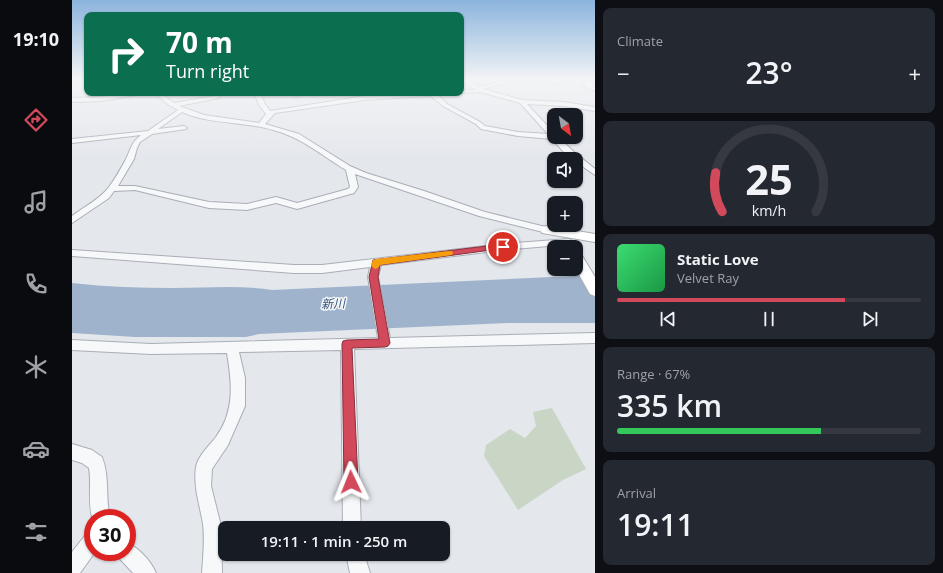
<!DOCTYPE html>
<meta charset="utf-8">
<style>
:root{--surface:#171b24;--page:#242831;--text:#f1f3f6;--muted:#9ea1a6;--line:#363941;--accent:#d1495b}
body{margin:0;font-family:"Open Sans","Noto Sans JP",sans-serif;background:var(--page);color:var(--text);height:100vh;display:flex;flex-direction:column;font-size:15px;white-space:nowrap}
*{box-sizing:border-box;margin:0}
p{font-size:13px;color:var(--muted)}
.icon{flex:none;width:22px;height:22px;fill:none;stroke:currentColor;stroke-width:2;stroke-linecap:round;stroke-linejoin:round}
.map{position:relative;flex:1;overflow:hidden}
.sheet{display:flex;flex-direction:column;gap:8px;padding:8px;background:#0d0f14;width:348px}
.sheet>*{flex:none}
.hud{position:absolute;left:12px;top:12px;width:380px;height:84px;border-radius:8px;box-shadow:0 1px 3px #0004;background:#0b6e4f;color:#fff;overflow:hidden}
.needle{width:26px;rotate:149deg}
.controls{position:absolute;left:475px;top:108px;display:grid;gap:8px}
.controls a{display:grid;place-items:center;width:36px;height:36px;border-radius:8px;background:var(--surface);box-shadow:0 1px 3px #0004;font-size:20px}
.speed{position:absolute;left:12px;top:509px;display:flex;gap:8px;font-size:20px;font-weight:700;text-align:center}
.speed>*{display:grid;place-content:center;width:52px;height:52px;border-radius:50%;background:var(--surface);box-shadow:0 1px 3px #0004;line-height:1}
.speed .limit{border:6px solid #d22;background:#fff;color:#111}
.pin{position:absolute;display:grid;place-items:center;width:34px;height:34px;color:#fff;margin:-17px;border:2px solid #fff;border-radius:50%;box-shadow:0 1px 4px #0007}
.me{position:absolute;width:44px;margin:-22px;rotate:358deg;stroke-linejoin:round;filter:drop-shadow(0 0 3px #0008)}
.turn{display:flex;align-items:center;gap:14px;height:84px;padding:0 16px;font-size:18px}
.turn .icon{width:52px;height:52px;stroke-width:2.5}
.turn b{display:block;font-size:28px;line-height:34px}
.big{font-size:30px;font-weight:600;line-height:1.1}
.sheet .card{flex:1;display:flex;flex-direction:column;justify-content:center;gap:6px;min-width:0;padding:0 14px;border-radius:8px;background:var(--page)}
.sheet .dial{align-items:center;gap:0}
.dial svg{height:104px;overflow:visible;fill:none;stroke:var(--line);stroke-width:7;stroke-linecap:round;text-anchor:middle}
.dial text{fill:var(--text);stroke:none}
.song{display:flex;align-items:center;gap:12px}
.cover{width:48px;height:48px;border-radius:6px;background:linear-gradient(135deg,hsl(140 70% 55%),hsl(140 70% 35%))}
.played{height:4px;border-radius:2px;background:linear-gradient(90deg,var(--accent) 75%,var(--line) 75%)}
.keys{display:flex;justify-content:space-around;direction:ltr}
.heat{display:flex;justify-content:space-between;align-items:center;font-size:22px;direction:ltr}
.charge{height:6px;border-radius:3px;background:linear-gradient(90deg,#34c759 67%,var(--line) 0)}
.trip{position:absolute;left:146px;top:521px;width:232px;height:40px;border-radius:8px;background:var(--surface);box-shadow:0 1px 3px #0004;font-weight:600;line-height:40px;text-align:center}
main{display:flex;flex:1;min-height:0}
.dock{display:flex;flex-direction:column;width:72px;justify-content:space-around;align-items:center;background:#090b0e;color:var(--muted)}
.dock .icon{width:28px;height:28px}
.dock .active{color:var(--accent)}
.dock b{font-size:18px;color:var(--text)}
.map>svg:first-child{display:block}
</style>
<main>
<nav class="dock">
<b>19:10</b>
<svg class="icon active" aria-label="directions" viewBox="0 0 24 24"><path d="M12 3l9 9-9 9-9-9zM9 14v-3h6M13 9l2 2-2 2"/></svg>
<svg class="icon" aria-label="music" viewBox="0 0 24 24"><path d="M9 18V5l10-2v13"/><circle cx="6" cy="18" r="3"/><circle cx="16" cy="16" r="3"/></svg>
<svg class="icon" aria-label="phone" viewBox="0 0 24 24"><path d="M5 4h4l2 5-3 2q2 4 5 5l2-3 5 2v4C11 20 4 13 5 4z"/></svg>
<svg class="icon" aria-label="climate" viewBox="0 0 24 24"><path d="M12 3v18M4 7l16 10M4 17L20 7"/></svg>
<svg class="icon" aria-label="car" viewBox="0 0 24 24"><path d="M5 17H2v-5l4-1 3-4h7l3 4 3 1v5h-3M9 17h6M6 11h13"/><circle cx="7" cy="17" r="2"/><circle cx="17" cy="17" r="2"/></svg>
<svg class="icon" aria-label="filters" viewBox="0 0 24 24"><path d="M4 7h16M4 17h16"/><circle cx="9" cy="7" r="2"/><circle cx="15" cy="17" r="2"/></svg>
</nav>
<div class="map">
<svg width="523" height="573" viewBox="0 0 523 573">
<rect width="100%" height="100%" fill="#e4e7ec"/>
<path fill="#c9d6c5" d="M480,408L514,469L491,480L446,510L412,456L414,445L438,429L453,438L464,426L461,412Z"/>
<path fill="#9fb4cc" d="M523,275V323H436L187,334L174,337H63L0,333V283C34,287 68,288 102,288C135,288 168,285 200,290Z"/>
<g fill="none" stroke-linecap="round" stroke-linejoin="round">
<g stroke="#a9aeb7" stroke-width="2">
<path id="street" d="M389,79H394L407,87L438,79H447L411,89L450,100L492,102L523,107V111L492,106L455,104L482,133V137H486L502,152L523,169V175L504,162V159C495,158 486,145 480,139L446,136L409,129L404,124L371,106L359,96L293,100L203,113L193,124L227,134L278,166L294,173L352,191L413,212L478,228L480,230L478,232L475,233L407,216L283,174L286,187L282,193L225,209L204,203L175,210L137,208L63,190L42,191L37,198L0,223V216C12,207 28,199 37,187C43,179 48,170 53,161C59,150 58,144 69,135L0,143V139L76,131L106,110L97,105L82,93H88L102,103L142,96L141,93H147V98L107,106L132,115L187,123L194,114L187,105L182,93H188L193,104L198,111L293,96L377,93L366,95L375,104L408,122L413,126L446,132L476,134L448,103L409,92L387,93H389V90H404L389,81ZM110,112C139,125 172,121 201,130C229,137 249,155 274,170L278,187L276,189L225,203L204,197L175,204L137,202L63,186H46L62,159L65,148L68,142L80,134L114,129L115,128L112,126L86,129Z
M475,79H482L490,83L485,84Z
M500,79L523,82V84L519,85L523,87V91L510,85L515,83Z
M61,93H76L29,101L0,102V98L29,97Z
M220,93H226L228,96L223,97Z
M497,239L502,242L500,244L431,250L309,265L306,277L318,338L523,333V343L282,349L289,528H271L269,350L167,352L173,378V406L156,445L140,469L139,486L149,526L150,573H130C131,557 133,540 131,524C128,505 121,487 124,467C126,456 137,446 144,437C163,411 160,383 155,353L79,354L0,350V340L79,344L306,338L296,277L298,267L250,273H222L0,256V250L222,265H250L431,244Z
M0,444L20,450L30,457C38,477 33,498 38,518H21V520C15,503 20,485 17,468L10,463L0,460Z
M21,530V552H23L8,573H0V552L15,533Z
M55,543C67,548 79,561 84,573H61L48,559L46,552H55Z
M274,554H292L298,573H278Z"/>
</g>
<g stroke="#a9aeb7" stroke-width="2">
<path id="secondary" d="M475,226L523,234V242L470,233L469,230L470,227Z
M504,252L509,254L523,277V296L518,294L504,269Z"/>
</g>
<use href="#street" fill="#f7f8fa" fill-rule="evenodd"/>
<use href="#secondary" fill="#fff" fill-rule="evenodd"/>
<path stroke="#7d8696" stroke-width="1.5" stroke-dasharray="1 2" stroke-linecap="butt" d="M515,79L523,80"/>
</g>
<linearGradient id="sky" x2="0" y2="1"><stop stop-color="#8bb4dd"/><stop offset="0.5" stop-color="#f3f4f6"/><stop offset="1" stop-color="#f3f4f6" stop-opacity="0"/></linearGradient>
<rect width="523" height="159" fill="url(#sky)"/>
<path fill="#d1495b" stroke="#882f3b" d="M431,244L434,245V248L308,265L306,277L318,343L316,346L313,347L280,348L286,482L284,487L279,489L274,487L272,482L270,344L271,341L275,340L307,339L297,277L301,260Z"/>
<path fill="#f59e0b" d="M377,251H380L381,253L380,255L308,265L306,268L303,269L299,266L301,260L304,259Z"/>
<g text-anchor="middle" stroke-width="3" stroke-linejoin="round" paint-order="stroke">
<g font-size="12" font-style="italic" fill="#34527a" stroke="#f4f6f9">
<text transform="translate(261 304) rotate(-2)" y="4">新川</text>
</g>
</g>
</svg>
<div class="controls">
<a><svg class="needle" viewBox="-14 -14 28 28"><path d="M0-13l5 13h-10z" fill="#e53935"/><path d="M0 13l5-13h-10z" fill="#9ea1a6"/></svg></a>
<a><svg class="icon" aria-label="sound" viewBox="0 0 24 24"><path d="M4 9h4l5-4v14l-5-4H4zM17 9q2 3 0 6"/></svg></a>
<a>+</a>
<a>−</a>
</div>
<div class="speed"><div class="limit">30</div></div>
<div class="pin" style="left:431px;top:247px;background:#d93025"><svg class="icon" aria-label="arrive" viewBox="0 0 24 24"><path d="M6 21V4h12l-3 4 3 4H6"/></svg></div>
<svg class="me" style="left:279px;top:482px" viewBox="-20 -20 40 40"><path d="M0-17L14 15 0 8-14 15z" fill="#d1495b" stroke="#fff" stroke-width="4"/></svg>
<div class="trip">19:11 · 1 min · 250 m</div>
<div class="hud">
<div class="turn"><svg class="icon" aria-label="right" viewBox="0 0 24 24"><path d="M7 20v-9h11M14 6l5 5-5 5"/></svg><div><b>70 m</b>Turn right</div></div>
</div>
</div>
<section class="sheet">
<div class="card"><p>Climate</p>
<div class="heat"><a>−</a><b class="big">23°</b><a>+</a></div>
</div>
<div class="card dial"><svg viewBox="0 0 100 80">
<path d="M14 69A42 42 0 1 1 86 69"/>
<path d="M14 69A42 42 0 0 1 9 39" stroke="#d1495b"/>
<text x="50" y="56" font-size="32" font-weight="700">25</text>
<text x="50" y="72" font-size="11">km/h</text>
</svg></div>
<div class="card">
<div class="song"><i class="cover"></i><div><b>Static Love</b><p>Velvet Ray</p></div></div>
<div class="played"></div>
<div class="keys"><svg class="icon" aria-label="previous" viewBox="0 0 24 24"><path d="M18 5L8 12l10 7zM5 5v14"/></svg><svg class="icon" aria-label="pause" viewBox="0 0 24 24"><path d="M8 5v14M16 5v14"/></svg><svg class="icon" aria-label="next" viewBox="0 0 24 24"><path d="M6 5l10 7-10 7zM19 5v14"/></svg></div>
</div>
<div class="card"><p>Range · 67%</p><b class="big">335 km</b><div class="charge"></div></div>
<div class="card"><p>Arrival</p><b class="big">19:11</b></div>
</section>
</main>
